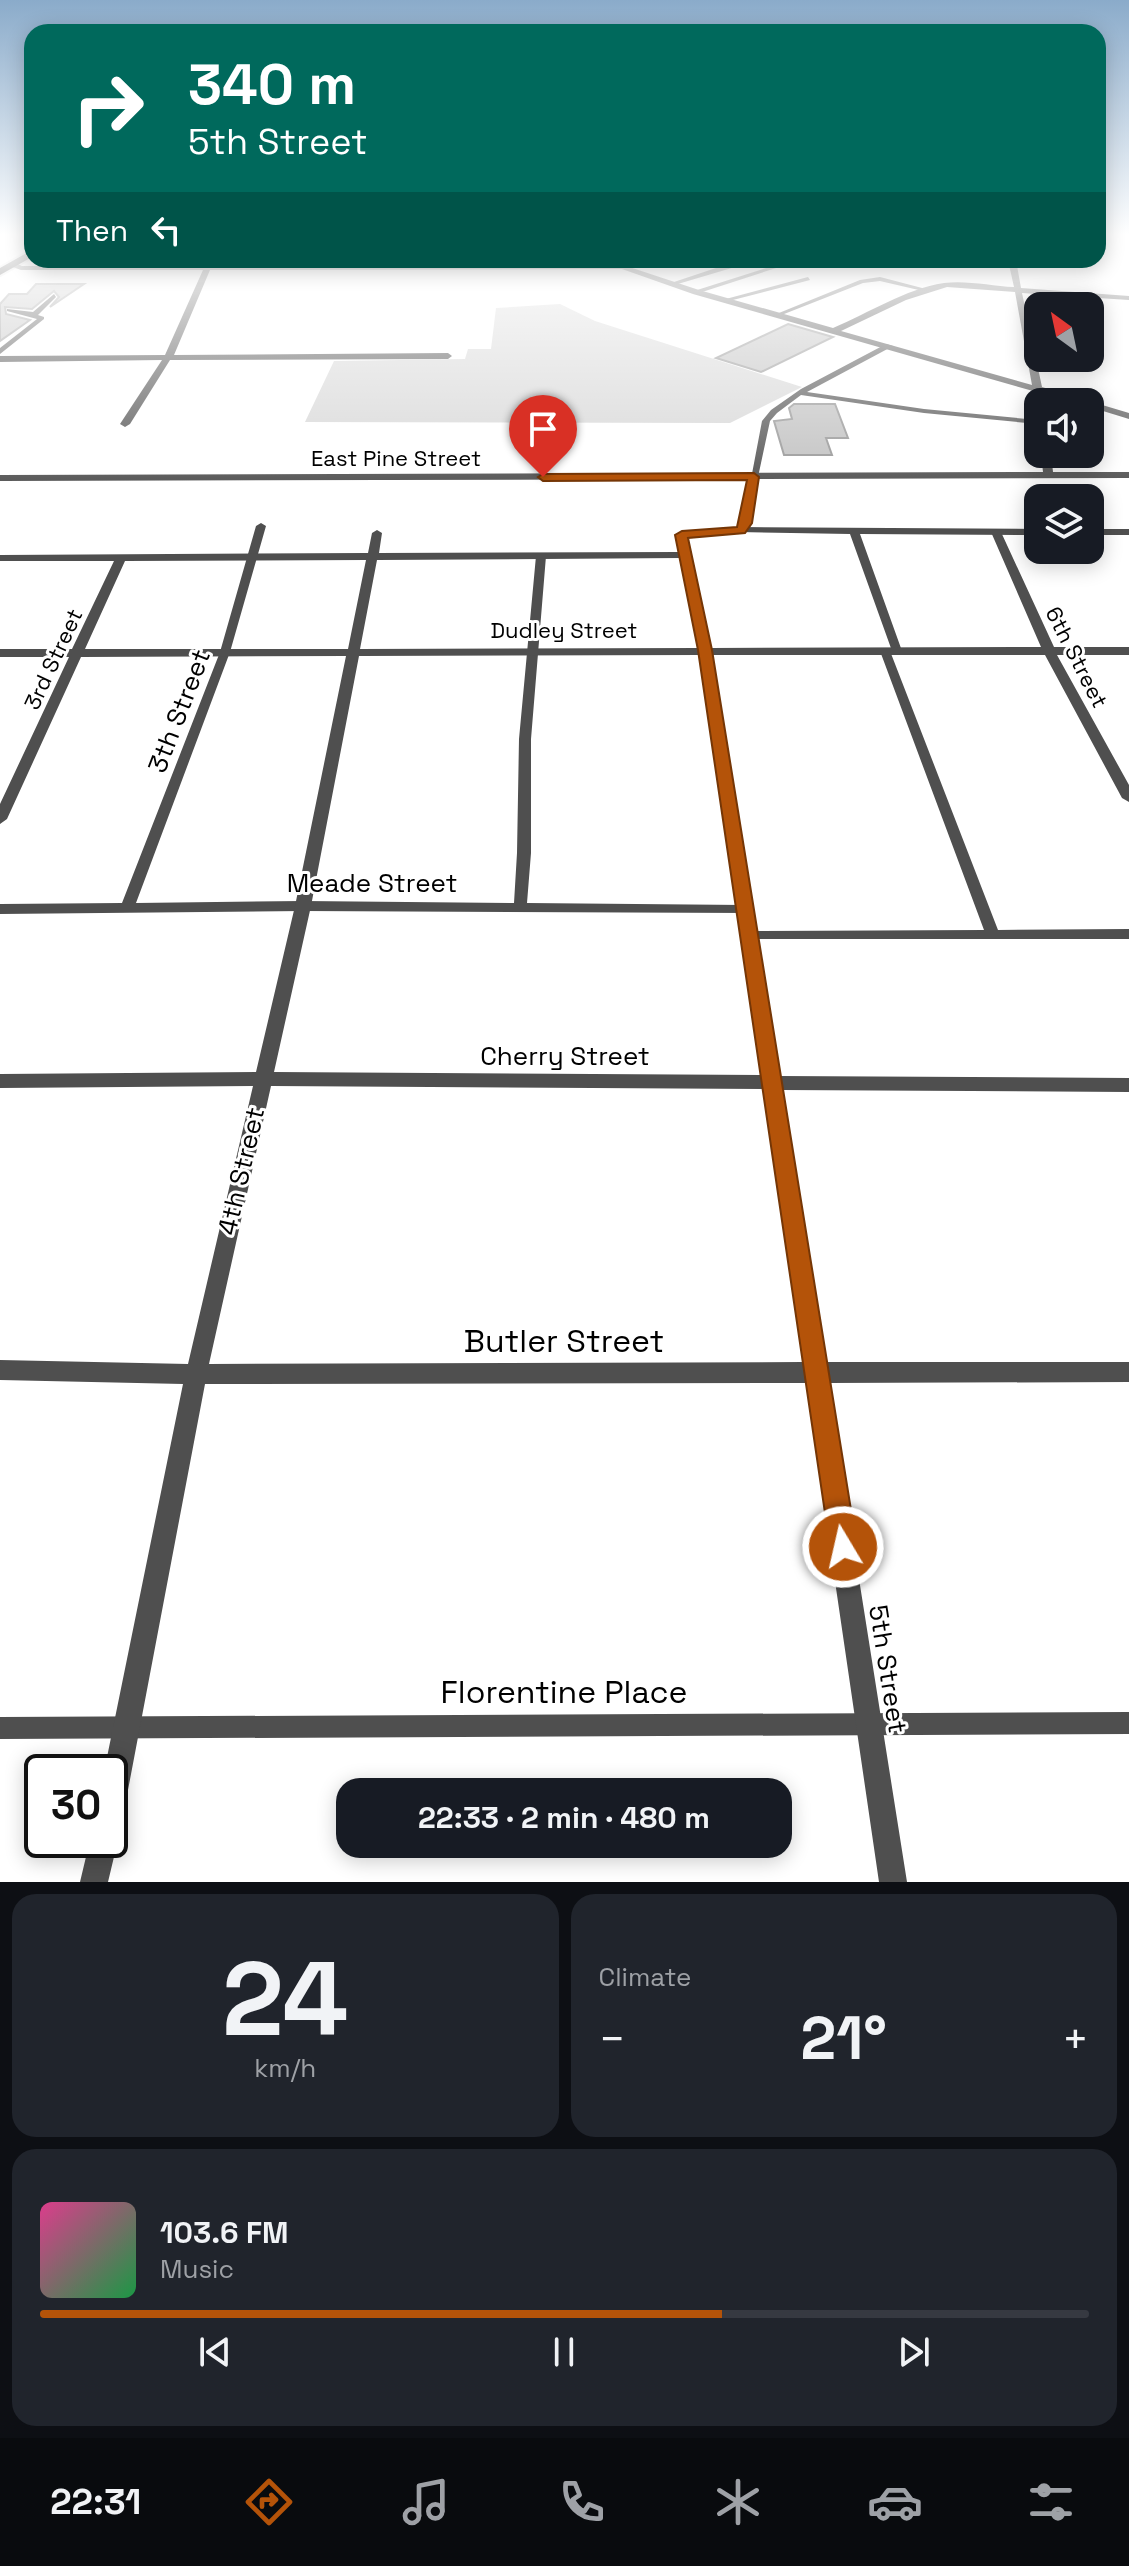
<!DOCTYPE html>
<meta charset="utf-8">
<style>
:root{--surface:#171b24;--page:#20242c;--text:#f1f3f6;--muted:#9ea1a6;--line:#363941;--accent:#b45309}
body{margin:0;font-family:"Space Grotesk",sans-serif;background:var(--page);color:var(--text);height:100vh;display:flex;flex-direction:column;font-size:30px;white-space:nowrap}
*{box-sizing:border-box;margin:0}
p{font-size:26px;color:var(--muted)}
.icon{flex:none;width:44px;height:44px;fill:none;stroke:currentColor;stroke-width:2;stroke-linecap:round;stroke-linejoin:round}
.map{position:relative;height:1882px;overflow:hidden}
.panel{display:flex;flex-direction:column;gap:12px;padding:12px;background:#0d0f14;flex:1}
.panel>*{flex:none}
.banner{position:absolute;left:24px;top:24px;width:1082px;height:244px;border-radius:24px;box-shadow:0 4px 20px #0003;background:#00695c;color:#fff;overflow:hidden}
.needle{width:52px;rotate:327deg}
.fabs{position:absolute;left:1024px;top:292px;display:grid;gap:16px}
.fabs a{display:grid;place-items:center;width:80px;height:80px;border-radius:16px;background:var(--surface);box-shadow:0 4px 20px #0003;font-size:40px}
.speed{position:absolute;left:24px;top:1754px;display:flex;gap:16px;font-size:40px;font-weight:700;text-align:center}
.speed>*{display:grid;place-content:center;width:104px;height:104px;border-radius:50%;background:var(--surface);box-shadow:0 4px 20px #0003;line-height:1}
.speed .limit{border:4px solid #111;border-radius:12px;background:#fff;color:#111}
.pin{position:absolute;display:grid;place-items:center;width:68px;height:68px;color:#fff;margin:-82px -34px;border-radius:50% 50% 50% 0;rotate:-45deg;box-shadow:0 0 8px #0007}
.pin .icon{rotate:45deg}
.me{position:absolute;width:88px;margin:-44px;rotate:351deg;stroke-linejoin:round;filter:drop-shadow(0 0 6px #0008)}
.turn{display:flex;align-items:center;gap:28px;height:168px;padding:0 32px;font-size:36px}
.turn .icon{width:104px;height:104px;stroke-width:2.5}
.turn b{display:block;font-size:56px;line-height:68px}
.then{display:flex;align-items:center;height:76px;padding:0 32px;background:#0003;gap:16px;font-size:30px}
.big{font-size:60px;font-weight:700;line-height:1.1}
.panel .widget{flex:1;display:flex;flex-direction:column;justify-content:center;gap:12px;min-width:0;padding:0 28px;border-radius:24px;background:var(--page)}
.panel .dial{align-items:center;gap:0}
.dial b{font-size:104px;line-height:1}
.song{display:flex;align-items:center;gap:24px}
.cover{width:96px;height:96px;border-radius:12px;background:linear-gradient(135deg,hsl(330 70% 55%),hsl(140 70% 35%))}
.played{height:8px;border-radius:4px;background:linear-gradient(90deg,var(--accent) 65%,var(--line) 65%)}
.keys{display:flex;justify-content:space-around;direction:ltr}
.heat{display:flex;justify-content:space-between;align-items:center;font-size:44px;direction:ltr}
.panel .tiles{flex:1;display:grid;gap:12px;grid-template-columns:1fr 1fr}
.widget:last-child{grid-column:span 2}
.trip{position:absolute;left:336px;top:1778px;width:456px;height:80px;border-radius:24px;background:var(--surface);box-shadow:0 4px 20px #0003;font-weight:700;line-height:80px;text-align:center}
.menu{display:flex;height:128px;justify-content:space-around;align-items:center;background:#090b0e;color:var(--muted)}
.menu .icon{width:56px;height:56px}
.menu .on{color:var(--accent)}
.menu b{font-size:36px;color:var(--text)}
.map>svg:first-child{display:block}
</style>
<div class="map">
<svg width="1129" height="1882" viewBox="0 0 1129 1882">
<rect width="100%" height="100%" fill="#fff"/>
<path fill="#d6d6d6" d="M560,304L595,321L802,387L730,423L305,422L334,361L465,359L468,349H491L496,308Z"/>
<path fill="#bfbfbf" stroke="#939393" stroke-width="2" d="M36,284H84L50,307L59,297L54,291L32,309L5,307L6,314L30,320L0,341V304L9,294H27Z
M788,324L833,337L761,372L716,358Z
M794,404H835L848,438H826L832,455H784L774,421L792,419L789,408Z"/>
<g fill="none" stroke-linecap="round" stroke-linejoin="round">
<g stroke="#dbdbdb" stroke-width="4">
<path id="primary" d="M32,250V257L0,275V268Z"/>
</g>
<path fill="#4f4f4f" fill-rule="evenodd" d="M748,262L761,263L776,268L696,294L694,291L766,268L735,267L671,286L668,284L719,267Z
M808,277L810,280L725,302L722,300Z
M880,277L926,289L923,291L880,281L863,283L779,316L774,315L860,280Z
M54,294L56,297L38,315L44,317V319L0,354V348L37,319L7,311V309L33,312Z
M886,344L893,346L807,392L924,409L1038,420V424L924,413L801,395L777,413L770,421L758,477L751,479L762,421L771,410L801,389Z
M261,523L266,526L230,652L136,903L303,901L514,903L517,853L519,739L536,556L541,553L546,556L531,739V853L527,903L744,905L751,910L749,913L303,911L0,914V904L122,903L220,652L256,526Z
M741,527L1038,529V535L860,534L902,651L897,654L892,651L850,534L738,532V528Z
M1090,529H1129V535H1090Z
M885,648L890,651L998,930L1129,929V939H743L741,936L748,931L984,930L880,651Z
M1129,1712V1734L0,1739V1717Z"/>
<path fill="#4f4f4f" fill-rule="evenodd" d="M1008,260H1016L1021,288L1129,296V300L1022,293L1042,387L1129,413V419L1090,407V402H1073L1043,393L1045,402L1037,404L1033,391L693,294L622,269L210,270L174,355L448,353L452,356L448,359L170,360L130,424L125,427L120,424L162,360L0,362V356L165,355L203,270H21L10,266L13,262L22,266L611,265L614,262L699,290L833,328C869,313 905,289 944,283C966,280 992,286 1014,287ZM947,287L1015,292L1032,385L841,331L906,300Z
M1041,454H1051L1053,472H1129V478L759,479L751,523L745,532L688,538L711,648L1041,647L991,532L996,529L1001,532L1054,647H1129V655H1057L1129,785V802L1122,798L1045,655H712L779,1076L1129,1078V1092L781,1090L824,1362H1129V1382L828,1383L907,1882H879L806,1383L205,1384L124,1811L120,1821L110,1825V1772H104L183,1384L0,1380V1360L188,1364L253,1086L0,1088V1074L256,1072L295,906L346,656L81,657L7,819L0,824V804L69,657H0V649H72L114,561H0V555L368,553L372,533L377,530L382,533L379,553L680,552L678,533L738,527L741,523L749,479L0,481V475L1043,472ZM681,558L699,648L360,649L377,560ZM366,560L348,649H85L125,561ZM700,655L761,1075L274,1072L311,906L359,656ZM271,1086L763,1089L803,1362L209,1364Z
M110,1829L114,1830L118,1840L108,1882H80L90,1840H110Z"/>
<use href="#primary" fill="#000" fill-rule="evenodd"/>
</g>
<linearGradient id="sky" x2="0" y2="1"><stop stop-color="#8aabca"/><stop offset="0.47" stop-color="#fff"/><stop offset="1" stop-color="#fff" stop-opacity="0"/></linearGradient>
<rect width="1129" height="499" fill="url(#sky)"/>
<path fill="#b45309" stroke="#753606" stroke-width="2" d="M754,473L759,477L752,523L745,533L688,538L712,650L857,1547L853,1556L843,1560L834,1556L830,1547L698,650L675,535L682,531L737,527L747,480L543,481L538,477L543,474Z"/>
<g text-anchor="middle" stroke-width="6" stroke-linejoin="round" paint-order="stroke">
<g font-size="22" fill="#000" stroke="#fff">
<text x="396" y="466">East Pine Street</text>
<text x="564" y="638">Dudley Street</text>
<text transform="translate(1077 657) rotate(63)" y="8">6th Street</text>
<text transform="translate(53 659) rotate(-65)" y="8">3rd Street</text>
</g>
<g font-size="26" fill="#000" stroke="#fff">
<text transform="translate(179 711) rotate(-69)" y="9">3th Street</text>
<text x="372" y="892">Meade Street</text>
<text x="565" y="1065">Cherry Street</text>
<text transform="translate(241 1171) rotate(-77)" y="9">4th Street</text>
<text transform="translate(888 1669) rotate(81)" y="9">5th Street</text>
</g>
<g font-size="32" fill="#000" stroke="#fff">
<text x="564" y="1352">Butler Street</text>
<text x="564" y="1703">Florentine Place</text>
</g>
</g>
</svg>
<div class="fabs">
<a><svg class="needle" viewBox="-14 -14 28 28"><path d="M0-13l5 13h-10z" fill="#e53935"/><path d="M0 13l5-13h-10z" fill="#9ea1a6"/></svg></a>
<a><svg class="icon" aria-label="sound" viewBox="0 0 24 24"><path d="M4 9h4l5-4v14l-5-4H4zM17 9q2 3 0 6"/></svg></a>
<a><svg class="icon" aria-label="layers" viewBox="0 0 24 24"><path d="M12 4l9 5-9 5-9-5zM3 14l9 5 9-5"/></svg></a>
</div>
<div class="speed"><div class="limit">30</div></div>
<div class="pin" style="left:543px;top:477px;background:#d93025"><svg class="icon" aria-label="arrive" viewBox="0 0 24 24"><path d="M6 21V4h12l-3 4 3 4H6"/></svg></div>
<svg class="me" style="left:843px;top:1547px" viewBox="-20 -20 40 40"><circle r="17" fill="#b45309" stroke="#fff" stroke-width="3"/><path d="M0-11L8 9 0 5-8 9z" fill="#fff"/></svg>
<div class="trip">22:33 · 2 min · 480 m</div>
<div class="banner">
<div class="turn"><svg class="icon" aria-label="right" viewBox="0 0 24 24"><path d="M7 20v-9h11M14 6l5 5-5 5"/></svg><div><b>340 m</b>5th Street</div></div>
<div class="then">Then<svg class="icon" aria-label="left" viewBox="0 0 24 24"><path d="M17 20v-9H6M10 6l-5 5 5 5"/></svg></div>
</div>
</div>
<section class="panel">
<div class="tiles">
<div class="widget dial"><b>24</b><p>km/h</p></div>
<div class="widget"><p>Climate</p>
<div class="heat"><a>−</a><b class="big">21°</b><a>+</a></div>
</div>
<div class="widget">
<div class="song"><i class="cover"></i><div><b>103.6 FM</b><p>Music</p></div></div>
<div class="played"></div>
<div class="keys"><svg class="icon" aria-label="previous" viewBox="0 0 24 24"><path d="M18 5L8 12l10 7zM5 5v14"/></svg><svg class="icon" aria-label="pause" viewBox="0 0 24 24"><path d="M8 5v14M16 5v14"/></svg><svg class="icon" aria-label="next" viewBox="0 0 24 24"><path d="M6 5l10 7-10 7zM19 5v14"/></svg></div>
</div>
</div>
</section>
<nav class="menu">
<b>22:31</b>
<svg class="icon on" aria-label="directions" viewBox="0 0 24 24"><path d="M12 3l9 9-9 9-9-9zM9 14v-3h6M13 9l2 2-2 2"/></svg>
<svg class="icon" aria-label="music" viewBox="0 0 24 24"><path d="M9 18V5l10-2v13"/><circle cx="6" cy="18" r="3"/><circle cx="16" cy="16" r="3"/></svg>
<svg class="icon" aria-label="phone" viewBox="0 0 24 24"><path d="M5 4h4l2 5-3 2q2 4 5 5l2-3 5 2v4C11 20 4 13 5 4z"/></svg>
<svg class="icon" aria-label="climate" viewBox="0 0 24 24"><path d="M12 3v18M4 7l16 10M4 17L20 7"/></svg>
<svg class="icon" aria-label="car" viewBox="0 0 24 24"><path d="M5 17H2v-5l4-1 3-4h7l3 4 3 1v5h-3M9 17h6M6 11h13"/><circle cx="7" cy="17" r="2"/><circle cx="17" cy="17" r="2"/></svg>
<svg class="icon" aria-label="filters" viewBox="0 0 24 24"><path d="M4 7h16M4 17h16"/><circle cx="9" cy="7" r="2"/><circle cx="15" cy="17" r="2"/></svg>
</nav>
